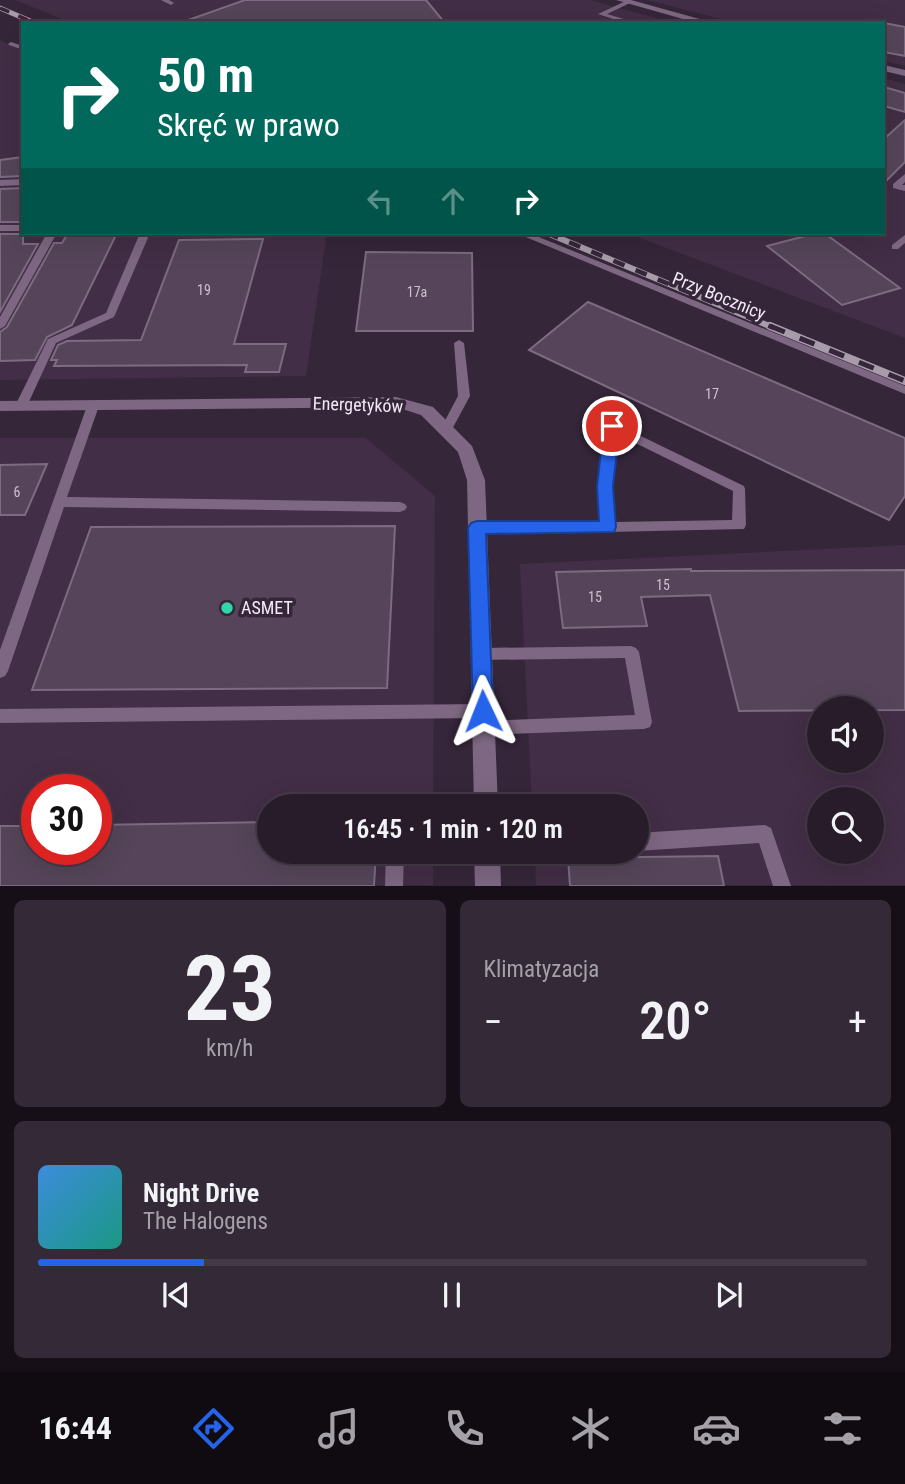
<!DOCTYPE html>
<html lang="pl">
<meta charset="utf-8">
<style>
:root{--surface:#281c2b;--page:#342937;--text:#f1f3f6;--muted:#a5a1a9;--line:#443a47;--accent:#2563eb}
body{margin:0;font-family:"Roboto Condensed",sans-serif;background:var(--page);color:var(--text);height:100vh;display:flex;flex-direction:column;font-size:26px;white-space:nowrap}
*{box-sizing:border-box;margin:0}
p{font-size:23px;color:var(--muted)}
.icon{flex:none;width:38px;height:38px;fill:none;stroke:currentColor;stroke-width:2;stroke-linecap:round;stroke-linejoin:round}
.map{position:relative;height:886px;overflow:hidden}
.side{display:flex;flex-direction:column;gap:14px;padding:14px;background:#160f18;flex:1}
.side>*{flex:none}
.hud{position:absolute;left:21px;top:21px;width:864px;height:214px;border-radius:0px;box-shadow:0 7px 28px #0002,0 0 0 2px var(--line);background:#00695c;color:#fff;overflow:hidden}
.tools{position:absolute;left:807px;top:696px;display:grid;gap:14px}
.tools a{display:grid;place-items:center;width:77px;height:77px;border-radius:50%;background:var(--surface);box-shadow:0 7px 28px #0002,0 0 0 2px var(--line);font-size:35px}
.speed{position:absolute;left:21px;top:774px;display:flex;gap:14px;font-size:35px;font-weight:700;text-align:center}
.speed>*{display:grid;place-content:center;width:91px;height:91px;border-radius:50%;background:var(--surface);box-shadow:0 7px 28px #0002,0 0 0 2px var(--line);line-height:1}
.speed .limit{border:10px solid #d22;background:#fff;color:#111}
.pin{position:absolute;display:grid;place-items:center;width:60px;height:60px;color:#fff;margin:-30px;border:4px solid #fff;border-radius:50%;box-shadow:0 2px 7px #0007}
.me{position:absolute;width:77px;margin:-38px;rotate:358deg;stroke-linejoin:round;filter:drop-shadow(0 0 5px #0008)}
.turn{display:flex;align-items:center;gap:24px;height:147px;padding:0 21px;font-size:32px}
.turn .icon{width:91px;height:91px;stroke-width:2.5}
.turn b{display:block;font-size:49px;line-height:60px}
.lanes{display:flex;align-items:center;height:66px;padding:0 21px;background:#0003;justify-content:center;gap:35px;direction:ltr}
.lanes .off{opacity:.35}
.big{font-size:52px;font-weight:600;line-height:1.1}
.side .widget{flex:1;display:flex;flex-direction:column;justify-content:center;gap:10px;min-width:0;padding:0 24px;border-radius:10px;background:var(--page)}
.side .dial{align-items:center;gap:0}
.dial b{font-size:91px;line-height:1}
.song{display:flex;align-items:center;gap:21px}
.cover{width:84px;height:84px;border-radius:10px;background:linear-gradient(135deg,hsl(210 70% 55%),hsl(170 70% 35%))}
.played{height:7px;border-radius:4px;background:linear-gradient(90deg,var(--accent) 20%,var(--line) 20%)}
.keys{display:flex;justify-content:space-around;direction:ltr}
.heat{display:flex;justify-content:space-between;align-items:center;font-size:38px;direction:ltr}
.side .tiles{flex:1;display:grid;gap:14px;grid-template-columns:1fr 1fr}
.widget:last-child{grid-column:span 2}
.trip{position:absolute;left:257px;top:794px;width:392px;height:70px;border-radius:35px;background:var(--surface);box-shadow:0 7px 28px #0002,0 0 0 2px var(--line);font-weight:600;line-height:70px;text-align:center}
.tabs{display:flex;height:112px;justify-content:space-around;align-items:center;background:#100b11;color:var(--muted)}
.tabs .icon{width:49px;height:49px}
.tabs .selected{color:var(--accent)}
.tabs b{font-size:32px;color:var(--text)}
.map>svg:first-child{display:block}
</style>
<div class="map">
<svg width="905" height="886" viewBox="0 0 905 886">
<rect width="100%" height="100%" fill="#352639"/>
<path fill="#422e46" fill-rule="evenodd" d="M15,0H590L675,23H72Z
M647,0H905V66L884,61V23H736Z
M0,40L23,51V233H327L306,376L0,380Z
M884,78L905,84V338L627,233H884Z
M0,438H366L435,496L433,807H270V852H433V885L0,886ZM37,789H96V849H37Z
M905,545V885H536L535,852H637V807H532L520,564ZM819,709H872V761H819ZM819,800H872V852H819Z"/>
<path fill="#56455a" stroke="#7c6b81" stroke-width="2" d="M245,0H426L445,23H189L188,20Z
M884,23L905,27V56L884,52Z
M884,87L905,93V112L884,106Z
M905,120V162L884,183V139Z
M23,157V176L0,177V160Z
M23,188V222H0V189Z
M68,233H117L72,325L47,337L35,360L0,361V332L7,327L54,243H62Z
M817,233H824L900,288L842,305L767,246Z
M0,234H23V244H38L0,312Z
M263,239L234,344H286L279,372H245L247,365L54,366L57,360H51L58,345L67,341L141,340L179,240Z
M366,252L472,253L473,331H356Z
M588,302L905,438V496L889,520L529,350Z
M47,464L25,515H0V465Z
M395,526L387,688L32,690L91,527Z
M691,569V571L905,570V710L739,711L710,595L641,597L647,626L563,628L556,572Z
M270,822V852H376L374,886H0V826H37V849H96V825Z
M718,856L724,886H570L568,858Z"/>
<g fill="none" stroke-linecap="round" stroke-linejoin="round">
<path fill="#7d6782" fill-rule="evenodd" d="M161,0H169L174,3L171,5Z
M628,0L630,3L607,14L637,23H626L598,14Z
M11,42L23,46V50L9,45L8,44Z
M905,174V182L902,185H905V191L893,188V184Z
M23,179V185L0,186V180Z
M0,225H23V231H0Z
M47,233H57L5,326L0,329V317Z
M140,233H150L114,317L56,343L27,406L25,409H17L15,406L48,339L106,313Z
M516,233H529L905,386V394Z
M905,235V243L898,249H892V245Z
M459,340L464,343L470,396L450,433L446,434L440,430L458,396L454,343Z
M93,402L99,406L67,497L400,502L405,504L407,507L405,510L400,512L64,507L8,671L5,676L0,678V650L87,406Z
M612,422L744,486L745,489L746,525L744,529L608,532H472L470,528L472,524L477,523L601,522L599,486L606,426ZM617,434L733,491L732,520L614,522L611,486Z
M631,646L636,648L639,652L652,722L650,727L644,729L483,735L477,733L475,728L477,723L483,721L635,715L625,658L481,660L476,658L473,654L476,650L481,648Z
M483,704L489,706L491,711L489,716L483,718L0,723V709Z
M765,825L771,828L791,886H773L759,843L637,851V833Z
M386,852H404L403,886H385Z"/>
<path fill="#7d6782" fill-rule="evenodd" d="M616,0H631L714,23H697Z
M884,65L905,70V76L884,71Z
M396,397L433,407L472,446L485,480L498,807H474L467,480L458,452L421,415L396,407L0,411V401Z
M474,852H500L501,886H475Z"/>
<g stroke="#a89cab" stroke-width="5">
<path id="rail-far2" d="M0,8L35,23"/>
</g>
<g stroke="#a89cab" stroke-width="6">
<path id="rail-far1" d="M547,233L774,328"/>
</g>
<g stroke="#a89cab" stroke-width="8">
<path id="rail" d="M770,326L905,381"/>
</g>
<use href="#rail-far2" stroke="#352639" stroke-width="3.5" stroke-dasharray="10" stroke-linecap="butt"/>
<use href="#rail-far1" stroke="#352639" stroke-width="4.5" stroke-dasharray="12" stroke-linecap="butt"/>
<use href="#rail" stroke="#352639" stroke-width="5" stroke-dasharray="16" stroke-linecap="butt"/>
</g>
<path fill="#2563eb" stroke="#184099" stroke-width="2" d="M612,421L620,426L613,486L616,527L614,532L486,534L493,711L490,718L483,721L476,718L473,711L468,528L471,523L477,521H599L597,486L604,426Z"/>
<circle fill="#32d4a9" stroke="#352639" stroke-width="2.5" cx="227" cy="608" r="7"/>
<g text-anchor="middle" stroke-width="7" stroke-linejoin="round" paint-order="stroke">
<g font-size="14" fill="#ccc0cf">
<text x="204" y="295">19</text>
<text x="417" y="297">17a</text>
<text x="712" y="399">17</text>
<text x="17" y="497">6</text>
<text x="663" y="590">15</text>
<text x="595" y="602">15</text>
</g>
<g font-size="18" fill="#f3e9f6" stroke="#352639">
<text transform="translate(719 296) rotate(22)" y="6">Przy Bocznicy</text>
<text transform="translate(358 405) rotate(2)" y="6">Energetyków</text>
</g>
<g font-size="18" fill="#f3e9f6" stroke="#352639" text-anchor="start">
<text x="241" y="614">ASMET</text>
</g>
</g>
</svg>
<div class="tools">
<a><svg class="icon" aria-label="sound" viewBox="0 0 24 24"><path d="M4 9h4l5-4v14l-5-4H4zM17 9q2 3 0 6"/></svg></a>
<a><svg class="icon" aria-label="search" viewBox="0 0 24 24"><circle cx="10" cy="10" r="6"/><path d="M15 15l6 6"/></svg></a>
</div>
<div class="speed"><div class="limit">30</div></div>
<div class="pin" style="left:612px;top:426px;background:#d93025"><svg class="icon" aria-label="arrive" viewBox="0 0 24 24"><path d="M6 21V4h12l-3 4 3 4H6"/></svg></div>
<svg class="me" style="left:483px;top:711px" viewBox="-20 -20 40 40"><path d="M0-17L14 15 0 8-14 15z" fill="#2563eb" stroke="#fff" stroke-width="4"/></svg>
<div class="trip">16:45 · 1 min · 120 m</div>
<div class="hud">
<div class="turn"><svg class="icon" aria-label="right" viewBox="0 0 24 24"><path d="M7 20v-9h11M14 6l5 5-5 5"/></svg><div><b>50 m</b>Skręć w prawo</div></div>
<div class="lanes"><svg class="icon off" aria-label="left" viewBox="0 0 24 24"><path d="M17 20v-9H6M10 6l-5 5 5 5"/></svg><svg class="icon off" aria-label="ahead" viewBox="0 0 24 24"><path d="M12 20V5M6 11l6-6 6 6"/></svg><svg class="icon" aria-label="right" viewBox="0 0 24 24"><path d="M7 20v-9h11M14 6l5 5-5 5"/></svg></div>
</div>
</div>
<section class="side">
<div class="tiles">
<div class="widget dial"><b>23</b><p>km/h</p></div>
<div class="widget"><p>Klimatyzacja</p>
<div class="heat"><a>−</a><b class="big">20°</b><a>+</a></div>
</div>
<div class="widget">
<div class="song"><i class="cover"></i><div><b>Night Drive</b><p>The Halogens</p></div></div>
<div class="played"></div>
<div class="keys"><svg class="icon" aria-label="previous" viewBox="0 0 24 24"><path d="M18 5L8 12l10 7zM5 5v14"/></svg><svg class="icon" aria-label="pause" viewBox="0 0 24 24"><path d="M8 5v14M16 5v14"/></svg><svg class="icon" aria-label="next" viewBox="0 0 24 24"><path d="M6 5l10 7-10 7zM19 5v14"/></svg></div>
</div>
</div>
</section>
<nav class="tabs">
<b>16:44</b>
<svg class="icon selected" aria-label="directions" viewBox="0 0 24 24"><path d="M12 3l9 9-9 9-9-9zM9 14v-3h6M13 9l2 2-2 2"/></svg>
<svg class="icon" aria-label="music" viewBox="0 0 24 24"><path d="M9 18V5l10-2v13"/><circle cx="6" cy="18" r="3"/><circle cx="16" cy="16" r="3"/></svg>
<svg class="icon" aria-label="phone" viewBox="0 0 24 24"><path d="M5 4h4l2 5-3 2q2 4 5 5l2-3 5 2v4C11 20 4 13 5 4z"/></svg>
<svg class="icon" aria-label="climate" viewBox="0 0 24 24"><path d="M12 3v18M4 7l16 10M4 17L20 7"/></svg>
<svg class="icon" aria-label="car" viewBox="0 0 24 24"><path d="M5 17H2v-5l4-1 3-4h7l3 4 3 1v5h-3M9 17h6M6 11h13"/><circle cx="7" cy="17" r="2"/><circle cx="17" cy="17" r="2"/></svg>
<svg class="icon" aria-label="filters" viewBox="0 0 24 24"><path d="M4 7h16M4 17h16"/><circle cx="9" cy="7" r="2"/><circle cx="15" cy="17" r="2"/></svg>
</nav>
